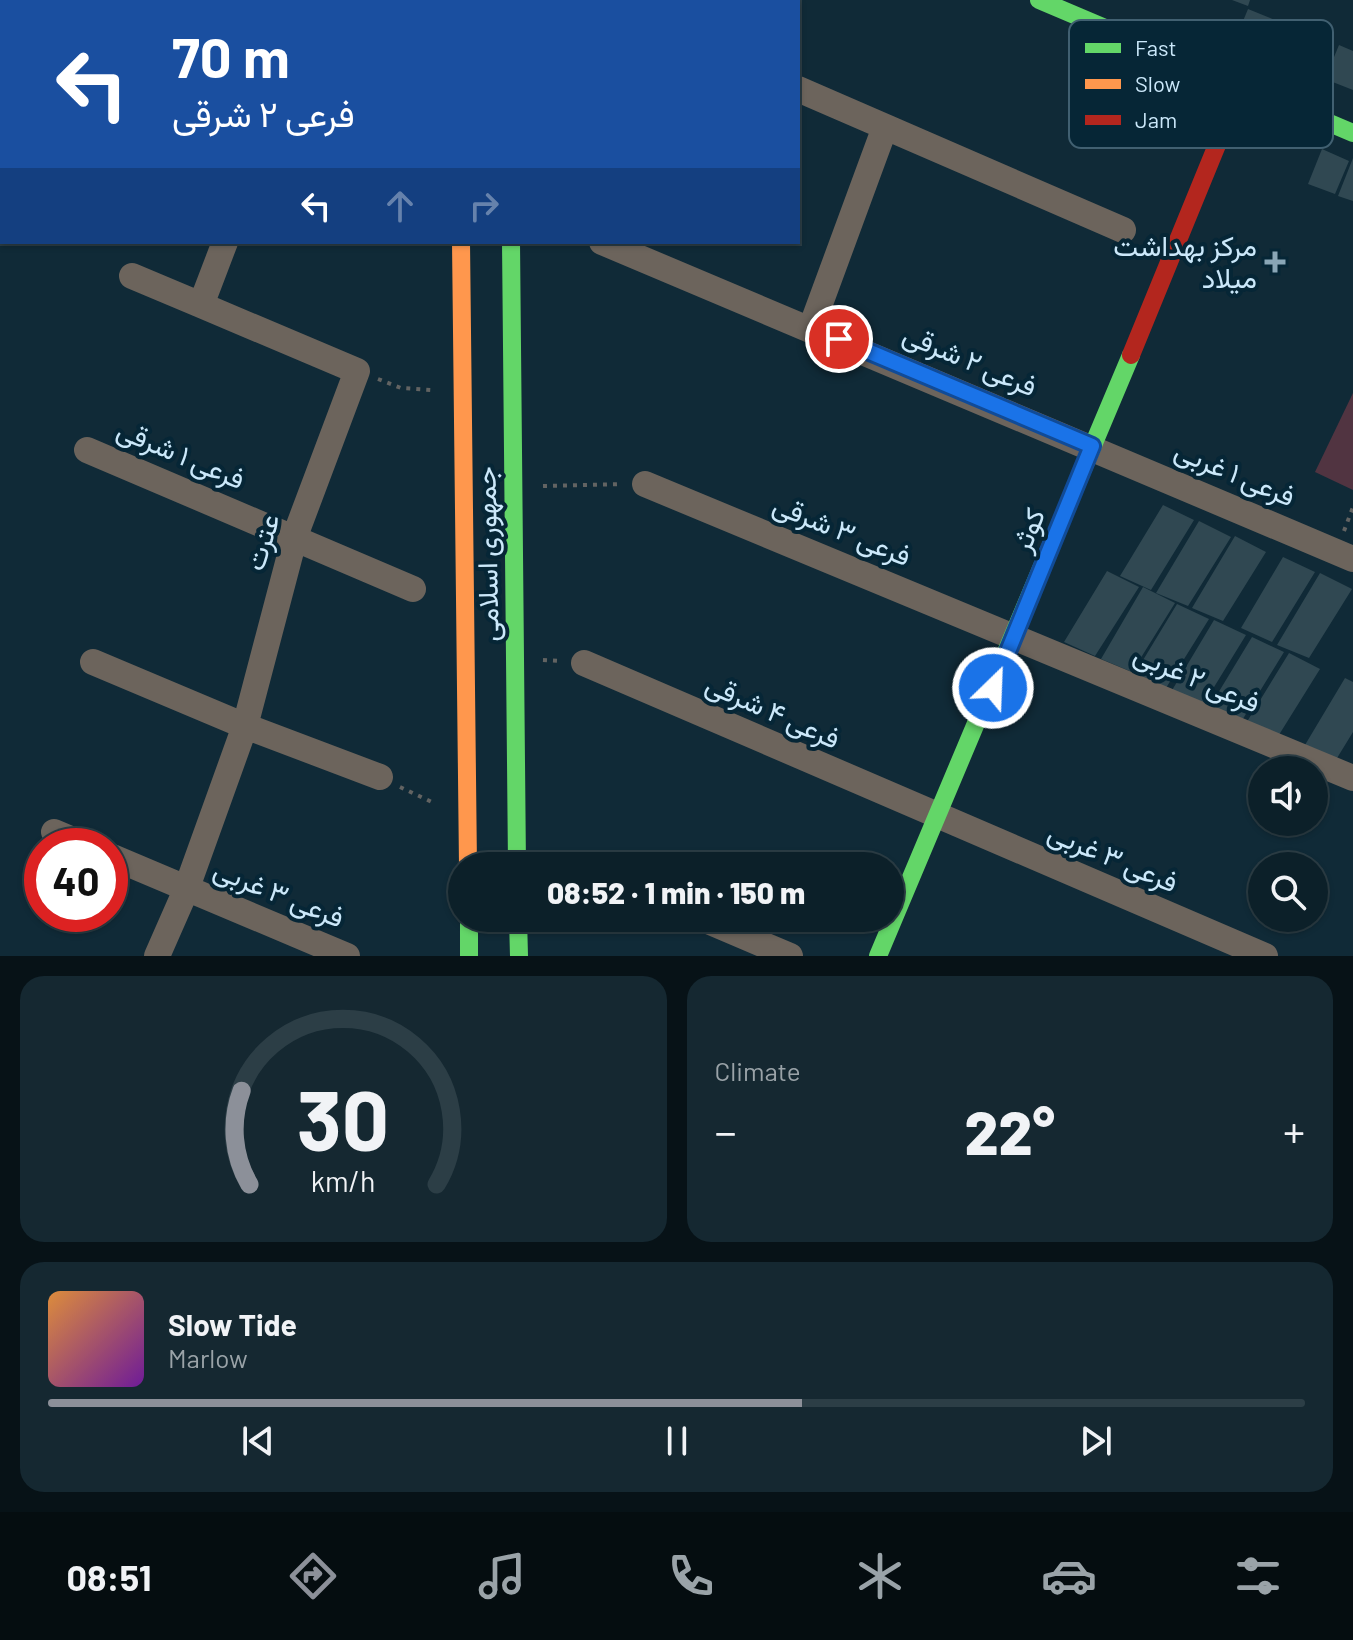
<!DOCTYPE html>
<meta charset="utf-8">
<style>
:root{--surface:#0c2029;--page:#152831;--text:#f1f3f6;--muted:#9aa3a8;--line:#2c3e46;--accent:#8c9099}
body{margin:0;font-family:Barlow,Vazirmatn,sans-serif;background:var(--page);color:var(--text);height:100vh;display:flex;flex-direction:column;font-size:30px;white-space:nowrap}
*{box-sizing:border-box;margin:0}
p{font-size:26px;color:var(--muted)}
.icon{flex:none;width:44px;height:44px;fill:none;stroke:currentColor;stroke-width:2;stroke-linecap:round;stroke-linejoin:round}
.map{position:relative;height:956px;overflow:hidden}
.sheet{display:flex;flex-direction:column;gap:20px;padding:20px;background:#071217;flex:1}
.sheet>*{flex:none}
.guide{position:absolute;left:0px;top:0px;width:800px;height:244px;box-shadow:0 2px 6px #0004,0 0 0 2px var(--line);background:#1a4fa0;color:#fff;overflow:hidden}
.fabs{position:absolute;left:1248px;top:756px;display:grid;gap:16px}
.fabs a{display:grid;place-items:center;width:80px;height:80px;border-radius:50%;background:var(--surface);box-shadow:0 2px 6px #0004,0 0 0 2px var(--line);font-size:40px}
.speed{position:absolute;left:24px;top:828px;display:flex;gap:16px;font-size:40px;font-weight:700;text-align:center}
.speed>*{display:grid;place-content:center;width:104px;height:104px;border-radius:50%;background:var(--surface);box-shadow:0 2px 6px #0004,0 0 0 2px var(--line);line-height:1}
.speed .limit{border:12px solid #d22;background:#fff;color:#111}
.pin{position:absolute;display:grid;place-items:center;width:68px;height:68px;color:#fff;margin:-34px;border:4px solid #fff;border-radius:50%;box-shadow:0 2px 8px #0007}
.me{position:absolute;width:88px;margin:-44px;rotate:24deg;stroke-linejoin:round;filter:drop-shadow(0 0 6px #0008)}
.turn{display:flex;align-items:center;gap:28px;height:168px;padding:0 40px;font-size:36px}
.turn .icon{width:104px;height:104px;stroke-width:2.5}
.turn b{display:block;font-size:56px;line-height:68px}
.lanes{display:flex;align-items:center;height:76px;padding:0 40px;background:#0003;justify-content:center;gap:40px;direction:ltr}
.lanes .off{opacity:.35}
.big{font-size:60px;font-weight:800;line-height:1.1}
.sheet .card{flex:1;display:flex;flex-direction:column;justify-content:center;gap:12px;min-width:0;padding:0 28px;border-radius:24px;background:var(--page)}
.sheet .dial{align-items:center;gap:0}
.dial svg{height:208px;overflow:visible;fill:none;stroke:var(--line);stroke-width:7;stroke-linecap:round;text-anchor:middle}
.dial text{fill:var(--text);stroke:none}
.song{display:flex;align-items:center;gap:24px}
.cover{width:96px;height:96px;border-radius:12px;background:linear-gradient(135deg,hsl(30 70% 55%),hsl(280 70% 35%))}
.played{height:8px;border-radius:4px;background:linear-gradient(90deg,var(--accent) 60%,var(--line) 60%)}
.keys{display:flex;justify-content:space-around;direction:ltr}
.heat{display:flex;justify-content:space-between;align-items:center;font-size:44px;direction:ltr}
.sheet .tiles{flex:1;display:grid;gap:20px;grid-template-columns:1fr 1fr}
.card:last-child{grid-column:span 2}
.trip{position:absolute;left:448px;top:852px;width:456px;height:80px;border-radius:40px;background:var(--surface);box-shadow:0 2px 6px #0004,0 0 0 2px var(--line);font-weight:800;line-height:80px;text-align:center}
.tab-bar{display:flex;height:128px;justify-content:space-around;align-items:center;background:#050d10;color:var(--muted)}
.tab-bar .icon{width:56px;height:56px}
.tab-bar .on{color:var(--accent)}
.tab-bar b{font-size:36px;color:var(--text)}
.map>svg:first-child{display:block}
</style>
<div class="map">
<svg width="1353" height="956" viewBox="0 0 1353 956">
<rect width="100%" height="100%" fill="#102a37"/>
<path fill="#513441" d="M1353,393V490L1315,472Z"/>
<path fill="#304852" d="M1232,0H1250L1248,6Z
M1248,9L1275,20L1261,54L1234,43Z
M1306,31L1334,43L1320,77L1292,66Z
M1339,45L1353,51V90L1325,79Z
M1322,149L1349,161L1335,194L1308,184Z
M1353,158V201L1338,196Z
M1163,505L1194,520L1151,590L1120,576Z
M1199,521L1231,537L1188,606L1156,593Z
M1235,536L1266,552L1223,621L1192,608Z
M1283,557L1315,572L1272,642L1241,628Z
M1107,571L1139,587L1095,656L1064,642Z
M1320,573L1352,589L1309,658L1277,645Z
M1143,587L1175,603L1132,672L1101,659Z
M1177,604L1209,619L1166,688L1134,675Z
M1214,620L1246,635L1203,705L1171,692Z
M1252,637L1284,652L1241,722L1209,708Z
M1289,653L1320,669L1277,738L1245,725Z
M1345,678L1353,682V732L1334,763L1302,750Z"/>
<g fill="none" stroke-linecap="round" stroke-linejoin="round">
<path stroke="#626362" stroke-width="4" stroke-dasharray="4 6" stroke-linecap="butt" d="M378,379L401,388L431,390
M543,486L622,484
M1344,531L1353,507
M543,660L562,661
M400,787L436,804"/>
<path stroke="#6c645c" stroke-width="26" d="M592,0L597,2
M798,89L1123,230
M602,242L1353,559
M132,276L201,305
M811,328L885,127
M87,450L413,589
M645,484L1353,778
M93,662L245,726L380,777
M584,663L1265,956
M54,832L87,846
M110,856L347,956
M701,918L790,956
M157,956L186,890L245,726L295,536L357,371L201,305L225,242"/>
<path stroke="#63d668" stroke-width="18" d="M497,0V2
M1039,0L1353,133
M511,242L517,866
M469,918V956
M518,918L519,956
M878,956L1131,355"/>
<path stroke="#ff974d" stroke-width="18" d="M461,242L468,866"/>
<path stroke="#b3261e" stroke-width="18" d="M453,0V2
M1131,355L1226,123L1224,95L1207,73"/>
</g>
<g fill="none" stroke-linecap="round" stroke-linejoin="round">
<g stroke="#114b97" stroke-width="20">
<path id="route" d="M839,339L1092,446L993,688"/>
</g>
<use href="#route" stroke="#1a73e8" stroke-width="14"/>
</g>
<path fill="#8aa6b6" stroke="#062636" stroke-width="3" d="M1271 250h8v8h8v8h-8v8h-8v-8h-8v-8h8z"/>
<g text-anchor="middle" stroke-width="8" stroke-linejoin="round" paint-order="stroke">
<g font-size="28" fill="#cbe8fa" stroke="#062636" text-anchor="end">
<text x="1257" y="256">مرکز بهداشت<tspan x="1257" dy="32">میلاد</tspan></text>
</g>
<g font-size="28" fill="#cbe8fa" stroke="#062636">
<text transform="translate(970 360) rotate(23)" y="10">فرعی ۲ شرقی</text>
<text transform="translate(181 454) rotate(23)" y="10">فرعی ۱ شرقی</text>
<text transform="translate(1235 473) rotate(23)" y="10">فرعی ۱ غربی</text>
<text transform="translate(842 530) rotate(22)" y="10">فرعی ۳ شرقی</text>
<text transform="translate(1028 530) rotate(-68)" y="10">کوثر</text>
<text transform="translate(262 542) rotate(-73)" y="10">عترت</text>
<text transform="translate(487 554) rotate(-91)" y="10">جمهوری اسلامی</text>
<text transform="translate(1197 678) rotate(23)" y="10">فرعی ۲ غربی</text>
<text transform="translate(773 711) rotate(24)" y="10">فرعی ۴ شرقی</text>
<text transform="translate(1113 857) rotate(23)" y="10">فرعی ۳ غربی</text>
<text transform="translate(279 893) rotate(22)" y="10">فرعی ۳ غربی</text>
</g>
</g>
<rect x="1069" y="20" width="264" height="128" rx="12" fill="#062636" stroke="#416071" stroke-width="2"/>
<rect x="1085" y="43" width="36" height="10" fill="#63d668"/>
<rect x="1085" y="79" width="36" height="10" fill="#ff974d"/>
<rect x="1085" y="115" width="36" height="10" fill="#b3261e"/>
<g font-size="22" fill="#cbe8fa">
<text x="1135" y="56">Fast</text>
<text x="1135" y="92">Slow</text>
<text x="1135" y="128">Jam</text>
</g>
</svg>
<div class="fabs">
<a><svg class="icon" aria-label="sound" viewBox="0 0 24 24"><path d="M4 9h4l5-4v14l-5-4H4zM17 9q2 3 0 6"/></svg></a>
<a><svg class="icon" aria-label="search" viewBox="0 0 24 24"><circle cx="10" cy="10" r="6"/><path d="M15 15l6 6"/></svg></a>
</div>
<div class="speed"><div class="limit">40</div></div>
<div class="pin" style="left:839px;top:339px;background:#d93025"><svg class="icon" aria-label="arrive" viewBox="0 0 24 24"><path d="M6 21V4h12l-3 4 3 4H6"/></svg></div>
<svg class="me" style="left:993px;top:688px" viewBox="-20 -20 40 40"><circle r="17" fill="#1a73e8" stroke="#fff" stroke-width="3"/><path d="M0-11L8 9 0 5-8 9z" fill="#fff"/></svg>
<div class="trip">08:52 · 1 min · 150 m</div>
<div class="guide">
<div class="turn"><svg class="icon" aria-label="left" viewBox="0 0 24 24"><path d="M17 20v-9H6M10 6l-5 5 5 5"/></svg><div><b>70 m</b>فرعی ۲ شرقی</div></div>
<div class="lanes"><svg class="icon" aria-label="left" viewBox="0 0 24 24"><path d="M17 20v-9H6M10 6l-5 5 5 5"/></svg><svg class="icon off" aria-label="ahead" viewBox="0 0 24 24"><path d="M12 20V5M6 11l6-6 6 6"/></svg><svg class="icon off" aria-label="right" viewBox="0 0 24 24"><path d="M7 20v-9h11M14 6l5 5-5 5"/></svg></div>
</div>
</div>
<section class="sheet">
<div class="tiles">
<div class="card dial"><svg viewBox="0 0 100 80">
<path d="M14 69A42 42 0 1 1 86 69"/>
<path d="M14 69A42 42 0 0 1 11 33" stroke="#8c9099"/>
<text x="50" y="56" font-size="32" font-weight="700">30</text>
<text x="50" y="72" font-size="11">km/h</text>
</svg></div>
<div class="card"><p>Climate</p>
<div class="heat"><a>−</a><b class="big">22°</b><a>+</a></div>
</div>
<div class="card">
<div class="song"><i class="cover"></i><div><b>Slow Tide</b><p>Marlow</p></div></div>
<div class="played"></div>
<div class="keys"><svg class="icon" aria-label="previous" viewBox="0 0 24 24"><path d="M18 5L8 12l10 7zM5 5v14"/></svg><svg class="icon" aria-label="pause" viewBox="0 0 24 24"><path d="M8 5v14M16 5v14"/></svg><svg class="icon" aria-label="next" viewBox="0 0 24 24"><path d="M6 5l10 7-10 7zM19 5v14"/></svg></div>
</div>
</div>
</section>
<nav class="tab-bar">
<b>08:51</b>
<svg class="icon on" aria-label="directions" viewBox="0 0 24 24"><path d="M12 3l9 9-9 9-9-9zM9 14v-3h6M13 9l2 2-2 2"/></svg>
<svg class="icon" aria-label="music" viewBox="0 0 24 24"><path d="M9 18V5l10-2v13"/><circle cx="6" cy="18" r="3"/><circle cx="16" cy="16" r="3"/></svg>
<svg class="icon" aria-label="phone" viewBox="0 0 24 24"><path d="M5 4h4l2 5-3 2q2 4 5 5l2-3 5 2v4C11 20 4 13 5 4z"/></svg>
<svg class="icon" aria-label="climate" viewBox="0 0 24 24"><path d="M12 3v18M4 7l16 10M4 17L20 7"/></svg>
<svg class="icon" aria-label="car" viewBox="0 0 24 24"><path d="M5 17H2v-5l4-1 3-4h7l3 4 3 1v5h-3M9 17h6M6 11h13"/><circle cx="7" cy="17" r="2"/><circle cx="17" cy="17" r="2"/></svg>
<svg class="icon" aria-label="filters" viewBox="0 0 24 24"><path d="M4 7h16M4 17h16"/><circle cx="9" cy="7" r="2"/><circle cx="15" cy="17" r="2"/></svg>
</nav>
